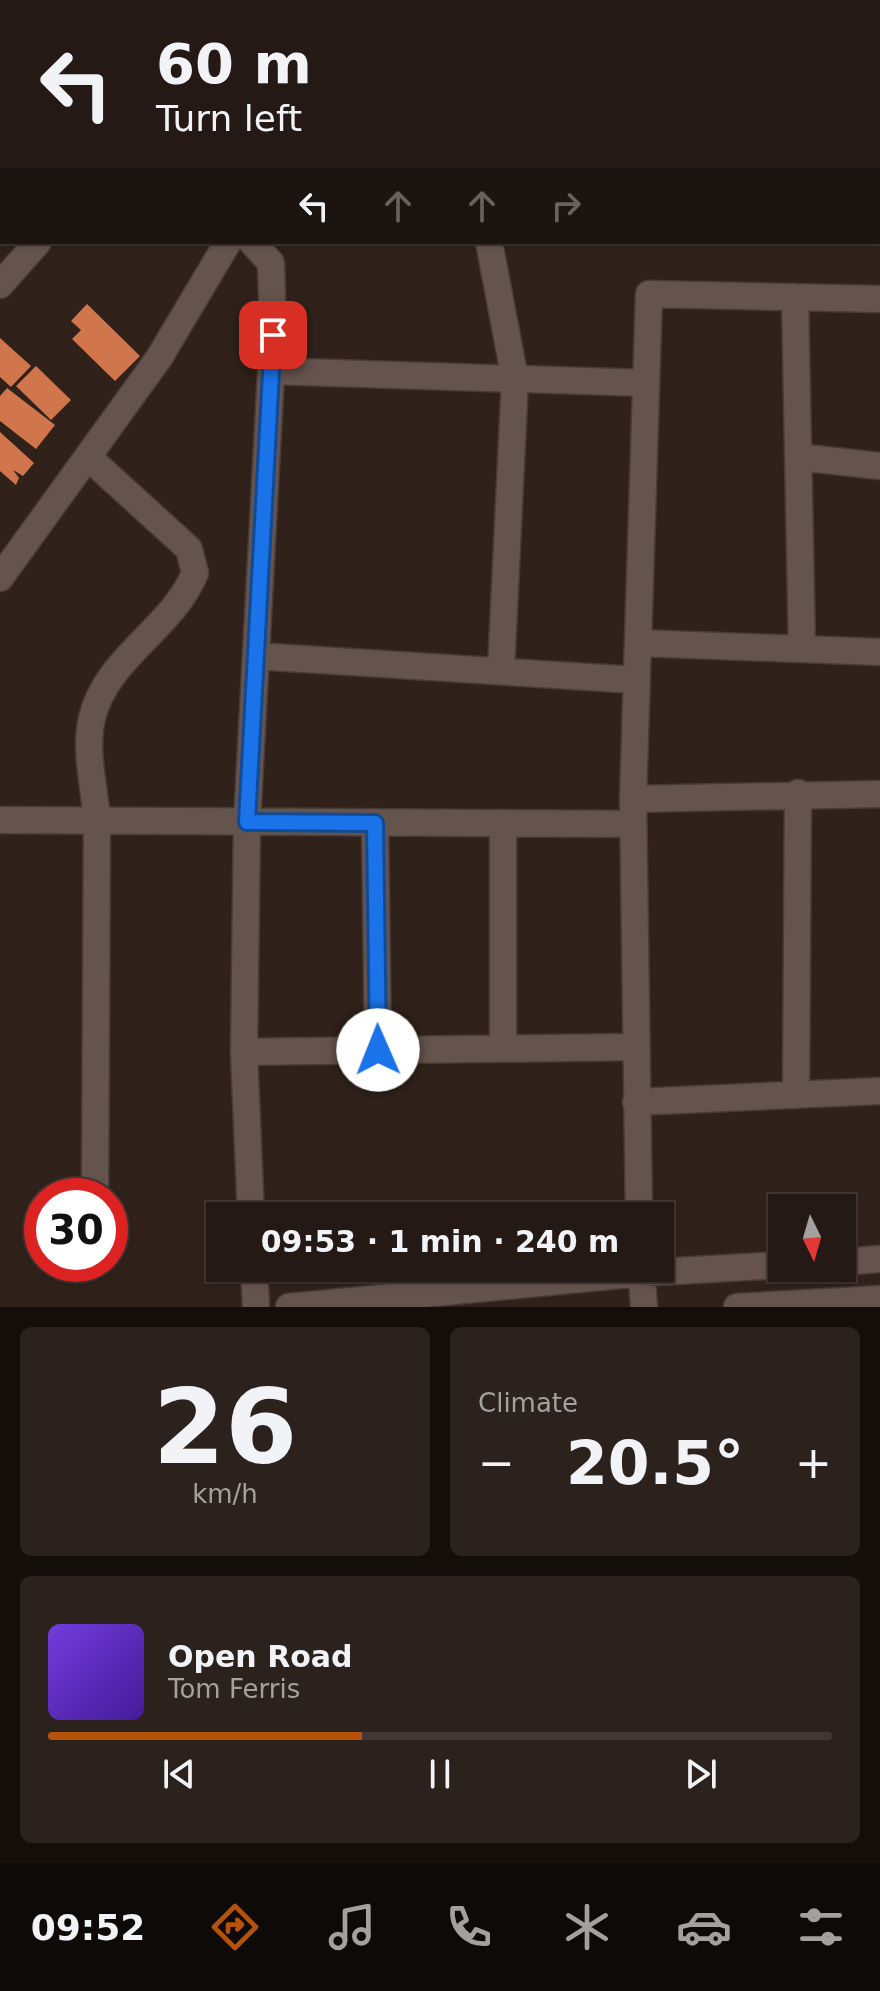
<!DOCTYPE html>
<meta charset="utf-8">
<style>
:root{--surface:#241914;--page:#2c221d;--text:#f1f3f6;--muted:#a3a0a0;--line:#413834;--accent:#b45309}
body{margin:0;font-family:"DejaVu Sans",sans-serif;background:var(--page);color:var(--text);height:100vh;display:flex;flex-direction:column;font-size:30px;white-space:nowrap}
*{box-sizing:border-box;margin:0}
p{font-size:26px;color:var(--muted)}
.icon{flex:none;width:44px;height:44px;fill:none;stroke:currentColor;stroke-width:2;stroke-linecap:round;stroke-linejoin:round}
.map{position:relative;height:1307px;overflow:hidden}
.side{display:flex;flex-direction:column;gap:20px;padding:20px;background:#140e0b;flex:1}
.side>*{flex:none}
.hud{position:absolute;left:0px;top:0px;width:880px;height:244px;box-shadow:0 2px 6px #0004,0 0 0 2px var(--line);background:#241914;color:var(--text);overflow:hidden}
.needle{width:52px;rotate:175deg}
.fabs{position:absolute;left:768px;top:1194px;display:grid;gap:16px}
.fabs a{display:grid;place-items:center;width:88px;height:88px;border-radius:0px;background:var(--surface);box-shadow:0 2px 6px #0004,0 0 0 2px var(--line);font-size:40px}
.speed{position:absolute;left:24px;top:1178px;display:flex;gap:16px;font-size:40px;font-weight:700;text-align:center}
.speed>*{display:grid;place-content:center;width:104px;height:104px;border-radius:50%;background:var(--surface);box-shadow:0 2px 6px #0004,0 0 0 2px var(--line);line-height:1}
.speed .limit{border:12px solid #d22;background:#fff;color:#111}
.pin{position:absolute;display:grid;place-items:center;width:68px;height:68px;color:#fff;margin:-34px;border-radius:16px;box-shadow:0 4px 12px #0006}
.me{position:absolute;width:88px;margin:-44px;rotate:359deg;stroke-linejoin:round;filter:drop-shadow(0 0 6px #0008)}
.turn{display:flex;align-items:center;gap:28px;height:168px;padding:0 24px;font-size:36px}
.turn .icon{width:104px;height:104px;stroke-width:2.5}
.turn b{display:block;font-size:56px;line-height:68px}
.lanes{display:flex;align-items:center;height:76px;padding:0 24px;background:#0003;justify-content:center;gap:40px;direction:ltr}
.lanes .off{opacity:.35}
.big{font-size:60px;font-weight:700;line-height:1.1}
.side .card{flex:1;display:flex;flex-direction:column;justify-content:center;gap:12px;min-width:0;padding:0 28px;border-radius:12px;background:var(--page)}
.side .dial{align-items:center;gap:0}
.dial b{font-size:104px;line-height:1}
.song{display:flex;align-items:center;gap:24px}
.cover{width:96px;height:96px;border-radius:12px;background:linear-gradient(135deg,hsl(260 70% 55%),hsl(260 70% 35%))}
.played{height:8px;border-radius:4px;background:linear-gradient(90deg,var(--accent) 40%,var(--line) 40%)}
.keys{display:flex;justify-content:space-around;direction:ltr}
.heat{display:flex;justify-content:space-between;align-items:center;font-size:44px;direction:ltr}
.side .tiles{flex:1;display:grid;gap:20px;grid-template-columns:1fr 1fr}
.card:last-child{grid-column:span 2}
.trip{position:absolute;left:206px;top:1202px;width:468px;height:80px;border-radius:0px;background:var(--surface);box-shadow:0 2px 6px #0004,0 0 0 2px var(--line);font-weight:700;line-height:80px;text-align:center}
.menu{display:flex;height:128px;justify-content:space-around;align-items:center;background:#0e0a08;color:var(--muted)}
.menu .icon{width:56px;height:56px}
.menu .selected{color:var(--accent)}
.menu b{font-size:36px;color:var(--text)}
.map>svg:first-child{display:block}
</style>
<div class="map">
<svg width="880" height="1307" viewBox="0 0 880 1307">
<rect width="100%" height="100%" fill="#30211b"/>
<path fill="#d1764c" d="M87,304L140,356L115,381L72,339L81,330L71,321Z
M0,338L31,366L11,387L0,377Z
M36,366L71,400L51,420L16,386Z
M7,388L55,425L36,449L0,421V396Z
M0,432L34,463L23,476L13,470L19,478L16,485L0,471Z"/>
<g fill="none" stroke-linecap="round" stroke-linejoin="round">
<g stroke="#473c37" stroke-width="29">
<path id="street" d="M15,2V0
M141,2L142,0
M394,2L396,0
M706,2L707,0
M878,16L880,48
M878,150H880
M0,158H2
M489,242L515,379L501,671
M0,285L38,242
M795,297L802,649
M271,371L646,383
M88,457L189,549L195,573C172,629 106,658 92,718C84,752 95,788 97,822L95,1196
M798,457L880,466
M0,578L159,358L228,242
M638,643L880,652
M256,656L636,680
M633,799L880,794
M0,820L633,824
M375,823L378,1050
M503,823V1048
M244,1052L635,1047
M796,1095L798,793
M636,1102L880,1091
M251,1216L244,1052L247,822L273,335L271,263L252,242
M639,1216L633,799L649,294L880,299
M842,1262L880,1259
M254,1268L256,1307
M641,1268L644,1307
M289,1307L641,1273L782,1265
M737,1307L880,1299"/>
</g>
<use href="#street" stroke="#65544d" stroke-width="26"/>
</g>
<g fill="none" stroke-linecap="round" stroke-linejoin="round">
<g stroke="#114b97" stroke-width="20">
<path id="route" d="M273,335L247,822L375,823L378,1050"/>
</g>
<use href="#route" stroke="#1a73e8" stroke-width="14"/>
</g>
</svg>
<div class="fabs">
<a><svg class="needle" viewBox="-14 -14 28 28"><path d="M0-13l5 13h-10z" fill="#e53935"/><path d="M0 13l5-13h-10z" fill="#a3a0a0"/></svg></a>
</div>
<div class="speed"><div class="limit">30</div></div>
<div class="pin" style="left:273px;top:335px;background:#d93025"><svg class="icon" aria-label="arrive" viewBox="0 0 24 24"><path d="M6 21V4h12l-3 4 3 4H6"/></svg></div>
<svg class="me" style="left:378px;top:1050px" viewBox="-20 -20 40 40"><circle r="19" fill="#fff"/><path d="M0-13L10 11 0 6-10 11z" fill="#1a73e8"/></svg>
<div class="trip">09:53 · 1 min · 240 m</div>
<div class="hud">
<div class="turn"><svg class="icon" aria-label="left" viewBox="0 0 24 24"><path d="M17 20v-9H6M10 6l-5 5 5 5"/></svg><div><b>60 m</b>Turn left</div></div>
<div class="lanes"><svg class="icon" aria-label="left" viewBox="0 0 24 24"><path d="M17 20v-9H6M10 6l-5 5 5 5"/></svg><svg class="icon off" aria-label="ahead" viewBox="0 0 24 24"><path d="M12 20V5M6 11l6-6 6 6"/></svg><svg class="icon off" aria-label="ahead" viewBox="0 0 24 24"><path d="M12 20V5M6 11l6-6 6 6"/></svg><svg class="icon off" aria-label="right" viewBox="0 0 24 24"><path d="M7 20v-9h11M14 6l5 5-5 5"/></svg></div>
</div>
</div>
<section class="side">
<div class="tiles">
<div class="card dial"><b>26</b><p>km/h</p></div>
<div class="card"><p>Climate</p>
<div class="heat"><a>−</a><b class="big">20.5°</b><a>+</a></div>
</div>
<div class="card">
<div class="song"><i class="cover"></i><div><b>Open Road</b><p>Tom Ferris</p></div></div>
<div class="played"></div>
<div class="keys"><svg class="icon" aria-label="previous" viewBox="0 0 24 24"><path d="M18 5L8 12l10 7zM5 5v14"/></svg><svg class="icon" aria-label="pause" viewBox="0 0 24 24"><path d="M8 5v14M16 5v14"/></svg><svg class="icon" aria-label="next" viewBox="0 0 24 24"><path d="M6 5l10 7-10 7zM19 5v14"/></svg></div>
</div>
</div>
</section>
<nav class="menu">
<b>09:52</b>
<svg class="icon selected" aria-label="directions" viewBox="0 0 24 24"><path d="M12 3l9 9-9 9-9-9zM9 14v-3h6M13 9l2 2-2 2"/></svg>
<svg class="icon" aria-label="music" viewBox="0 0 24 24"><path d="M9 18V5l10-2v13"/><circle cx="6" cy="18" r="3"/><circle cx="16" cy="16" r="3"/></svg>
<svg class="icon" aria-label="phone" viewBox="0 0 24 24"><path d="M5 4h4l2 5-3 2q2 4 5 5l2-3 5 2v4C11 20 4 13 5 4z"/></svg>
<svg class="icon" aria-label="climate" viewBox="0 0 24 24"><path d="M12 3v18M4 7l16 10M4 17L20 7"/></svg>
<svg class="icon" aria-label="car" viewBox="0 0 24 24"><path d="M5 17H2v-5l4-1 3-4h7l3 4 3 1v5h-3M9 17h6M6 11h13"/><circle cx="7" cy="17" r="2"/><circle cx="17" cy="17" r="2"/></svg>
<svg class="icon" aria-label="filters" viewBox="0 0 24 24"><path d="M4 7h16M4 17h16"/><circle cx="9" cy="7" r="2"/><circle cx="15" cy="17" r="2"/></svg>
</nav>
